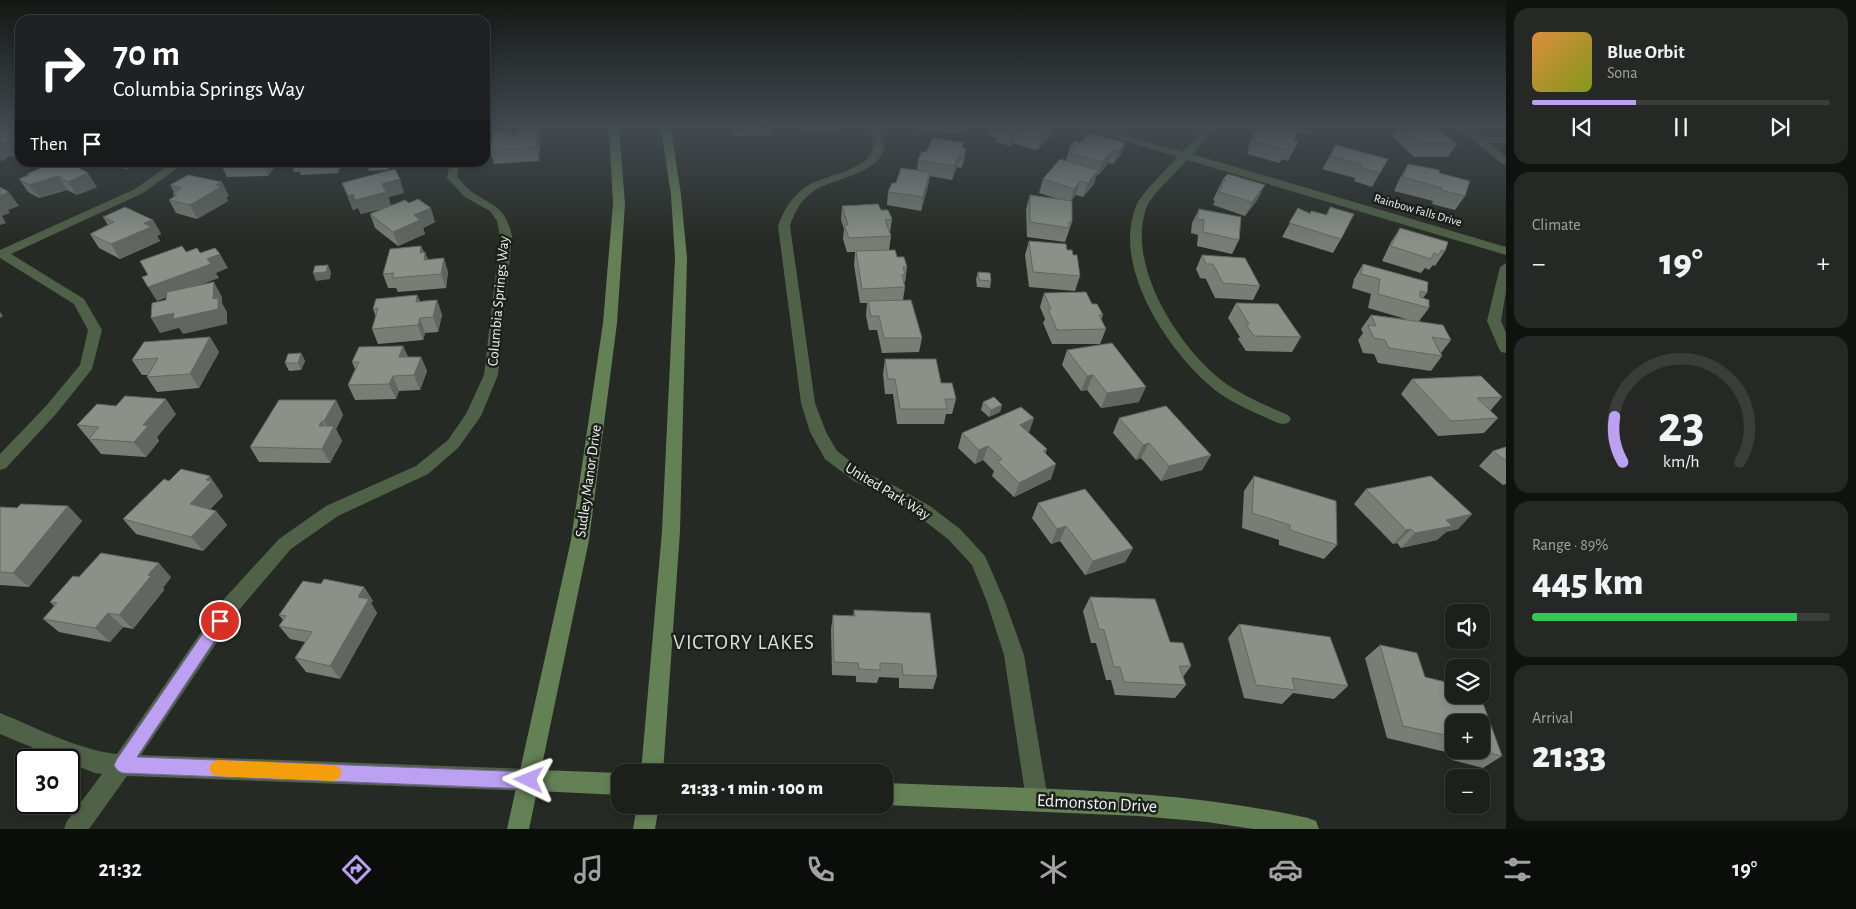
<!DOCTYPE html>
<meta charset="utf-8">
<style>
:root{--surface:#1c201b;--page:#252824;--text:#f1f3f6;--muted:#a0a3a3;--line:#3a3e3a;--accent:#bca0f2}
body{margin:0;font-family:"Alegreya Sans",sans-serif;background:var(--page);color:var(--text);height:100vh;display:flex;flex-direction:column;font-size:19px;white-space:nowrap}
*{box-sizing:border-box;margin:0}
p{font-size:16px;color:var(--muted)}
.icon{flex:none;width:28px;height:28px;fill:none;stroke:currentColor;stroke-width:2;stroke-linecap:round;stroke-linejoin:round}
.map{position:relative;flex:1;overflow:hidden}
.sheet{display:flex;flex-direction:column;gap:8px;padding:8px;background:#0f120f;width:350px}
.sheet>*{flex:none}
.top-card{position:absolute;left:15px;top:15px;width:475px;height:152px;border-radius:15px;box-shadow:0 2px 8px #0003,0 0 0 1px var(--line);background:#202124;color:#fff;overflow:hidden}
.fabs{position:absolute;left:1445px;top:604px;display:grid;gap:10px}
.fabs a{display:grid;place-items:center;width:45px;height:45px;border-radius:10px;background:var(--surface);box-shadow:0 2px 8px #0003,0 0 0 1px var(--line);font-size:25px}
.speed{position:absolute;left:15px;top:749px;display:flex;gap:10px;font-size:25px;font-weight:700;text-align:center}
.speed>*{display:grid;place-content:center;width:65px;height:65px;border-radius:50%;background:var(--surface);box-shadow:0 2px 8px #0003,0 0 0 1px var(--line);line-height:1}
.speed .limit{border:2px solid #111;border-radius:8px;background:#fff;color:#111}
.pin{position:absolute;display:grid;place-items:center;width:42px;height:42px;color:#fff;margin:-21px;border:2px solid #fff;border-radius:50%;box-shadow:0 1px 5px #0007}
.me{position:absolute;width:55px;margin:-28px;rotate:272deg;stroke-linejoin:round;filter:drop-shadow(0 0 4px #0008)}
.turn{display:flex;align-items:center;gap:18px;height:105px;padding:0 15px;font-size:22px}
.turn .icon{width:65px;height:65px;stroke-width:2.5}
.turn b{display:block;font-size:35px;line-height:42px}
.then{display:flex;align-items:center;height:48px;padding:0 15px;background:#0003;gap:10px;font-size:19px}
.big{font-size:38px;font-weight:800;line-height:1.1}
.sheet .widget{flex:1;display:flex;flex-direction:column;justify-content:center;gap:8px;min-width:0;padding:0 18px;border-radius:15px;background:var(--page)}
.sheet .dial{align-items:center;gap:0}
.dial svg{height:130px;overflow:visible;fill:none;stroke:var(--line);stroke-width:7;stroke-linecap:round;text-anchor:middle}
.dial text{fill:var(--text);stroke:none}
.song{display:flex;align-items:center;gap:15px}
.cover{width:60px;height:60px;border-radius:8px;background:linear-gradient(135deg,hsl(30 70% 55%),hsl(70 70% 35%))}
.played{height:5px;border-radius:2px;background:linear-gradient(90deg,var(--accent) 35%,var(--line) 35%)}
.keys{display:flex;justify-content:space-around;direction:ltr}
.heat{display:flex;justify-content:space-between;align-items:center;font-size:28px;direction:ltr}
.charge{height:8px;border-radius:4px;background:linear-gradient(90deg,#34c759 89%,var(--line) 0)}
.trip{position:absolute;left:611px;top:764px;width:282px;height:50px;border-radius:15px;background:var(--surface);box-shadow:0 2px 8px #0003,0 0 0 1px var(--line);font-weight:800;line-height:50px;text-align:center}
.menu{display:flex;height:80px;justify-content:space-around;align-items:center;background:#0b0d0b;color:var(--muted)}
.menu .icon{width:35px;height:35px}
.menu .current{color:var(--accent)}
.menu b{font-size:22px;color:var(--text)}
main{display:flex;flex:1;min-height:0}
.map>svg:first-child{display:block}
</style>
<main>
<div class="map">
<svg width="1506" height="829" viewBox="0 0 1506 829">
<rect width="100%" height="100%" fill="#262a24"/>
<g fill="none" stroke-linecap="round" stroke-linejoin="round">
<path fill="#4f6146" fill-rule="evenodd" d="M869,128H879C902,172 838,175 814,191C801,200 794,212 790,226L815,403L826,432L837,451L866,473L895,486L930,506L960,529L985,556L1005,602L1024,655L1048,800L1045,808L1037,811L1029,808L1026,800L1004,655L987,602L972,565L948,539L918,516L883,494L854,481L825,459L810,432L801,403L778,226C783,211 791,198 804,188C827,171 890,171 869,128Z
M1087,128H1101L1183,152L1205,128H1215L1192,154L1506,247V255L1187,160C1179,169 1151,196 1147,206C1125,263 1177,345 1221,380C1241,395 1265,405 1288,415L1291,419L1288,423L1283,424L1278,423C1254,412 1227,402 1208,384C1165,346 1112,265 1136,206C1142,192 1167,169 1178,157L1089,130Z
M1459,128H1470L1481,137H1506V143H1489L1506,157V165L1502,164Z
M173,162H186L143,193L11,254L84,299L102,330L92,369L56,414L6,468L0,470V454L46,406L80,365L88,330L74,304L0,258V250L135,189Z
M450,162H460L457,177C463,183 468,190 475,194C496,207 506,209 512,236L498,375L481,416L458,448L428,474L338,516L291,549L238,611L141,755L529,769L537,772L540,780L537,788L529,791L127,776L89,829H64L67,821L102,774L95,773L69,763V760H62L0,734V713C38,728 75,749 117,754L224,599L279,539L326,506L416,466L448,440L466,414L484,375L500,236L497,221L490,211L465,197L447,178Z
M1506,263V291L1501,321L1506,333V353L1501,352L1499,349L1487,321L1500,267Z"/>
<path fill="#648055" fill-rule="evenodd" d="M609,128H619L625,204L617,323L589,540L541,770L620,773V795L537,791L529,829H507L571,540L603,323L613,204Z
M661,128H671L681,195L687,258L680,531L663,772H641L662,531L675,258L671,195Z
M885,783C1026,789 1169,787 1308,818L1316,821L1319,829H1253L1207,822L1139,816L885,805Z
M637,805H659L655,829H633Z"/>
</g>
<path fill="#787d76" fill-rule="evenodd" d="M518,128H537L540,139L539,161L494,164L490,151L512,132V135H517Z
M732,128H772V135L734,136Z
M801,128H834V132L803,133Z
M919,128H968L967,132H960V134L919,130Z
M992,128H1052L1050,136L1037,150L1013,143L1010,146L996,142L997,138L990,136Z
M1259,128H1313L1310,135L1297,133L1294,141L1298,142L1288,161L1282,159L1279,163L1247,154L1249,150H1247L1253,136Z
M1396,128H1435L1457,144L1448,157H1414L1392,136Z
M1080,143H1125L1120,156L1113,164L1109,163L1098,175H1096L1094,184L1083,197L1076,195L1071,201L1072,222L1065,242L1027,237L1026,209L1030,195L1061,200L1039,193L1043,179L1068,162L1069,161L1066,160L1070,147Z
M1336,145L1380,173L1372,187L1354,181L1355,178L1322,169Z
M963,148H966L964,162L961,168L957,167L952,180L930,176L928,186L921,211L887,205L888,192L896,183L917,171L918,160L926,152Z
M77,162H92L89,164Z
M92,162H137L127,169L93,164Z
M220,162H278L268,176L227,177Z
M290,162H342L338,173L301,175L300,172H294Z
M357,162H405V164L389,165L388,170L369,171L368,168H359Z
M40,163L97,187L77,195L67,190L39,198L28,192L19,179L28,175L27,174L43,168Z
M1408,164L1439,173L1465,196L1455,210L1432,204L1433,201L1394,191L1400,178Z
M1223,179L1258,199L1245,216L1213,205L1215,201L1213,200Z
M342,183L404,193L388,197L391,205L435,222L423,228L425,234L398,246L375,228L370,214L385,208L361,214L358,208L353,210Z
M170,185L229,196L226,197L228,201L197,219L176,213L169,200L174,196L173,193L174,192Z
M842,206L881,210L892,219L890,233L891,236L889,250L907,267L905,282H904L905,287L903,300L922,338L919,352L882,353L877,330H869L866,316L867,303H860L854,265L855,252H847L843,239L844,229L841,220Z
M1330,207L1341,239L1333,253L1282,237L1298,208L1310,213L1326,215Z
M1199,209L1239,240L1232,254L1197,246L1198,235L1191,233L1192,223Z
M103,217L153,220L161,234L157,236L160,241L120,259L99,248L90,234L108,225Z
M1400,228L1445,251L1435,266L1433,265L1429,270L1425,268L1421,273L1382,261L1391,242Z
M1029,241L1067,250L1080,276L1075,291L1029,287L1025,255Z
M421,246L424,252L428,259L448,272L446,288L398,292L396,288H388L383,274Z
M1202,255L1260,286L1253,300L1215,298L1206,279L1200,278L1196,269Z
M1363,264L1427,293L1423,298L1429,308L1419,321L1451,340L1441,353L1442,356L1431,371L1378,363L1374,354L1363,353L1358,340L1363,333L1361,329L1371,315L1406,319L1368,308L1371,294L1352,288L1354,279Z
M978,272L991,281L990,288L977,287L976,279Z
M1044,293L1092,304L1103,315L1101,320L1106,329L1100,344H1052L1043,323L1045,319L1040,307Z
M417,295L420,301L437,300L442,315L438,332L425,333L423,340L378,344L372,329L376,317L373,309Z
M1236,303L1301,337L1292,352L1246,351L1238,339L1240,337L1228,318Z
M210,337L219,352L199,388L157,392L147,377L148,375H142L132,360Z
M403,346L408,357H421L427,371L420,390L399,391L396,399L355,400L348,385L355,369L352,362Z
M1067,350L1139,402L1101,408L1087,390L1081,391L1062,365Z
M301,353L305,361L301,370L289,371L285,363Z
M885,359L941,383L956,399L952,414H946L944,424H897L893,394H885L883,374Z
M1412,379L1502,397L1490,411L1498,418L1484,433L1438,436L1401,394Z
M336,400L343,415L336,429L342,441L330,463L259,462L250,447Z
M983,402L1002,405L1000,412L989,417L981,410Z
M176,414L157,437L159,441L146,457L101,454L77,425Z
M1119,418L1211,455L1202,470L1161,481L1141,458L1136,460L1113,433Z
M962,433H1029L1047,449L1045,454L1051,479L1014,497L992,476L994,471L983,460L975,464L958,448Z
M1506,447V484L1503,485L1479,466L1493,451Z
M1254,476L1337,545L1324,559L1279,545V540L1242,528L1244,491Z
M1366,489L1472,514L1458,529L1446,532L1437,540L1401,548L1397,543L1393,544L1354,504Z
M220,491V492L223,496L210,509L216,511L227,525L203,551L136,534L123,519Z
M1038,503L1133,548L1125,562L1085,575L1060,541L1051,544L1032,518Z
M68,506L82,521L29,587L0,585V507L17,508Z
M79,577H171L163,588L164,590L133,629L123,627L110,642L59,632L43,619L54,606L50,602Z
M321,584L364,587L373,601L371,603L377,613L340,679L306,672L295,658L305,642L290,639L279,626L283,620L279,615Z
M1090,597L1170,642L1191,666L1183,677L1186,685L1175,698L1115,695L1111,680H1106L1096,643H1091L1083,611Z
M854,610L937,676L933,689L899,688V678L879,677L877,683L856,682V676L832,675L831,629L833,615L853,616Z
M1239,624L1348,686L1334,699L1293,693L1282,704L1244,698L1228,638Z
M1380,645L1425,677L1502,756L1483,768L1452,760L1450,753L1387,738L1365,658ZM1454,722L1481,750H1454Z"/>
<path fill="#616660" d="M15,128H18L20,130V147L15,156L7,157L5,160L0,161V143Z
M537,128L540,139L539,161L536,147Z
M1049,128H1052L1050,136L1037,150L1041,137Z
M1016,130L1013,143L1010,146L1013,133Z
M1125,143L1120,156L1113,164L1118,151Z
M966,148L964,162L961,168L964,155Z
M1113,150L1109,163L1098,175L1102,162Z
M960,154L957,167L952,180L954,166Z
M124,162H137L127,169Z
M262,162H278L268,176Z
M334,162H342L338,173Z
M385,162H388L389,165L388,170Z
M1098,170L1094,184L1083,197L1088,183Z
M930,172L928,186L921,211L923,197Z
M88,173L97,187L77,195L68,182Z
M58,176L67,190L39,198L29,185Z
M400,179L404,193L388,197L391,206L361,214L355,200L382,184Z
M1080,181L1076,195L1070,202L1074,189Z
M222,182L229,196L226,197L228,201L197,219L190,205L216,185Z
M1265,185L1258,199L1245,216L1252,202Z
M9,192L19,206L8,210L10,213L2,216L6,223L0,225V196Z
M353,194L358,208L353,210L348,196Z
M431,208L435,222L423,228L425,234L398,246L393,232L414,215Z
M153,220L161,234L157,236L160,241L120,259L111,244L144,223Z
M421,246L425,256V252L430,267L429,274L420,253Z
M220,254L228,268L216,273L219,278L157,301L148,287L207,259Z
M444,258L448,272L446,288L441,274Z
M328,265L331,272L330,279L316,281L313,273Z
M214,282L222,297V303L227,312V324L183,334L179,328L160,333L151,318L213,299Z
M417,295L423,310L416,302Z
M437,300L442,315L438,332L433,317Z
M0,312L3,316L0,318Z
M420,318L425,333L423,340L418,325Z
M210,337L219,352L199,388L190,374Z
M403,346L409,361L399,357Z
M301,353L305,361L301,370L298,363Z
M421,357L427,371L420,390L414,375Z
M1093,375L1087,390L1081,391L1087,376Z
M393,376L399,391L396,399L389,384Z
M1146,387L1139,402L1101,408L1107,393Z
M166,399L176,414L157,437L159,441L146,457L134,442L143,425Z
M336,400L343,415L336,429L342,441L330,463L322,449L319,426L322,421L329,435L331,433L324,421Z
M1002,405L1000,412L989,417L991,410Z
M1034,418L1029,433L1020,425Z
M1149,443L1141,458L1136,460L1143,445Z
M988,446L983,460L975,464L979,450Z
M1211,455L1202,470L1161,481L1169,466Z
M1056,464L1051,479L1014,497L1019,483Z
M210,476L220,491V492L223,496L201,519L190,504L206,480Z
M68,506L82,521L29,587L13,573Z
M216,511L227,525L203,551L191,537Z
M1472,514L1458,529L1446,532L1437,540L1401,548L1415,533L1446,520Z
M1066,526L1060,541L1051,544L1057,529Z
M1411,529L1397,543L1393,544L1406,530Z
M1133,548L1125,562L1085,575L1093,561Z
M159,563L171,577L163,588L164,590L133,629L119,615L148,575Z
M364,587L373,601L371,603L377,613L340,679L330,666L358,597Z
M108,613L123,627L110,642L95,628Z"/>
<path fill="#8b9189" stroke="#616660" d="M0,128H15L6,142L0,143Z
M518,128H537L536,147L490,151L493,133L512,132L511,135H517Z
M1000,128H1049L1041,137L1016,130L1013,133L999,129Z
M1259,128H1287L1298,131L1294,141L1298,142L1295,147L1288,146L1286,150L1253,141L1255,137L1253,136Z
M1405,128H1435L1457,144L1422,143Z
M1089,133L1125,143L1118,151L1113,150L1102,162L1071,153L1075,148L1070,147L1075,141L1080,143Z
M933,138L964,143L962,148H966L964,155L960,154L954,166L918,160L922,152H926Z
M1336,145L1388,159L1380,173L1361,168L1363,165L1330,156Z
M1060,159L1098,170L1088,183L1080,181L1074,189L1043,179Z
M42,162H68L88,173L68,182L58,176L29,185L19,179L29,175L27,174L46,166L40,163Z
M1408,164L1440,170L1439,173L1470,181L1465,196L1441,190L1442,188L1403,177Z
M901,168L930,172L923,197L888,192L892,183H896Z
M395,169L400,179L382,184L386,192L355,200L353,194L348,196L342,183Z
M1228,174L1265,185L1252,202L1219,192L1222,187H1220L1225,180L1223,179Z
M188,175L222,182L216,185L221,187L190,205L169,200L177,195L173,193L182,188L170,185Z
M0,187L9,192L0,196Z
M1030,195L1072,201V222H1069V228L1030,222Z
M418,199L431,208L414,215L420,220L393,232L370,214L405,200L409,203Z
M878,204L881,210H888L892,219L885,220L891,236L849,238L844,225H848L842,206Z
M125,207L153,220L144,223L151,227L111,244L90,234L114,222L103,217Z
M1330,207L1354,214L1341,239L1289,223L1298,208L1310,214L1311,211L1327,215Z
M1199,209L1241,217L1239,240L1203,232L1204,220L1197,219Z
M1400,228L1448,242L1445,251L1441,250L1439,255L1434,253L1431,259L1391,246Z
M1029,241L1066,244L1067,250H1072L1073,255H1077L1080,276L1033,272Z
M182,246L186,252L197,248L200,253L215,248L220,254L207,259L211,264L148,287L142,277L148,275L140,261Z
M421,246L420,253L425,252L424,260L444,258L441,274L392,278L394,273L383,274L390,249Z
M895,250L897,257H904L907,267H903L905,274L902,275L905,287L862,289L856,251Z
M1202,255L1245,258L1260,286L1223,283L1213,264H1206Z
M1363,264L1428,282L1427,293L1420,291V297L1429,300V308L1378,294L1380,279L1361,274Z
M328,265L326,272L313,273L315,266Z
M978,272L990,273L991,281L979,280Z
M214,282L213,299L218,298V309L173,319L174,313L151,318L152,303L166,300L167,292Z
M1086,292L1092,304H1097L1103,315H1099L1106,329L1057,330L1048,309H1051L1044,293Z
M417,295L416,302L437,300L433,317L420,318L418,325L372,329L378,308L373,309L376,299Z
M911,300L922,338H884L879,316H871L868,301Z
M1236,303L1278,304L1301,337L1254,336L1246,325L1249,324Z
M1371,315L1443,325L1451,340L1432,337L1442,356L1389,348L1385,340L1374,338L1368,325L1376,326Z
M210,337L190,374L147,377L158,358L132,360L144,342Z
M1112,343L1146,387L1107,393L1093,375L1087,376L1067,350Z
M403,346L399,357H421L414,375L393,376L389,384L348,385L359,362H352L359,347Z
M301,353L298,363H285L288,354Z
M885,359H936L941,383H952L956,399H945L947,409H900L895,379H888Z
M1481,376L1502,397L1477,398L1498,418L1451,421L1412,379Z
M125,396L166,399L143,425L148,426L134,442L89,439L99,427L77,425L97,404L116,406Z
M994,397L1002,405L991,410L983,402Z
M279,400H336L324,421H322L319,426H334L322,449L250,447Z
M1166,406L1211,455L1169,466L1149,443L1143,445L1119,418Z
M1021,407L1034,418L1020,425L1047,449L1043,451L1056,464L1019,483L997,461L1002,459L988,446L979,450L962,433Z
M1506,447V461L1493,451Z
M181,469L210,476L206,480L212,481L190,504L216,511L191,537L123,519L164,479L169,481Z
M1254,476L1336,501L1337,545L1290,530V525L1252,513Z
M1431,476L1472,514L1446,520L1452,526L1415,533L1411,529L1406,530L1366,489Z
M1085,489L1133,548L1093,561L1066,526L1057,529L1038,503Z
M21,504L68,506L13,573L0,572V547L1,546H0V507L17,508Z
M101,553L159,563L148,575L151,576L119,615L108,613L95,628L43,619L57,603L50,602L73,576L79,577Z
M324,579L364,587L358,597L369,599L330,666L295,658L312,632L279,626L286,616L279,615L303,581L321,584Z
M1090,597L1155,599L1170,642L1183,643L1191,666H1179L1186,685L1124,682L1120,667H1114L1104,630L1099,629Z
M854,610L930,613L937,676L903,675L902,664L880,663V670L859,669L858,663L834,662L833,615L855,616Z
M1239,624L1330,637L1348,686L1292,678L1295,690L1256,685Z
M1380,645L1417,653L1425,677L1454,684V695H1480L1502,756L1478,750H1481V722H1454V737L1403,726Z"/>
<linearGradient id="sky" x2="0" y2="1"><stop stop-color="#151714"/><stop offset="0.52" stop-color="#414a50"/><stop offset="1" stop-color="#414a50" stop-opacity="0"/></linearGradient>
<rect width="1506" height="244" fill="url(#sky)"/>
<path fill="#bca0f2" stroke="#7a689d" d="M220,614L225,616L227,621L225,625L137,757L529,772L535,775L538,780L535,786L529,789L122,773L117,770L114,765L117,759L215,616Z"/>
<path fill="#f59e0b" d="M217,760L333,765L339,767L342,773L339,778L333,781L217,776L212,774L209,768L212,763Z"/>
<g text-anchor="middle" stroke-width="5" stroke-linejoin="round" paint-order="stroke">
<g font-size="12" fill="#f1f4f0" stroke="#1c201a">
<text transform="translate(1418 210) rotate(16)" y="4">Rainbow Falls Drive</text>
</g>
<g font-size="15" fill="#f1f4f0" stroke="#1c201a">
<text transform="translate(498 301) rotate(-85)" y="5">Columbia Springs Way</text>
<text transform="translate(588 481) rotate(-82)" y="5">Sudley Manor Drive</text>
<text transform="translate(888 491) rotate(31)" y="5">United Park Way</text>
</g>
<g font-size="18" fill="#f1f4f0" stroke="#1c201a">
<text transform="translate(1097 803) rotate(3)" y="6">Edmonston Drive</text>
</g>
<g font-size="21" letter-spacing="1" fill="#dbe1d8" stroke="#1c201a">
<text x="744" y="649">VICTORY LAKES</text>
</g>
</g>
</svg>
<div class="fabs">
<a><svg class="icon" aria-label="sound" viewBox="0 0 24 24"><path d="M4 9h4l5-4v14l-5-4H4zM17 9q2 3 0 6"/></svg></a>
<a><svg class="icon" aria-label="layers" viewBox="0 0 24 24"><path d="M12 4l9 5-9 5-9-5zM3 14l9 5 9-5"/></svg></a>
<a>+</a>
<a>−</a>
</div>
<div class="speed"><div class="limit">30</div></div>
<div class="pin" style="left:220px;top:621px;background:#d93025"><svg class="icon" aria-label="arrive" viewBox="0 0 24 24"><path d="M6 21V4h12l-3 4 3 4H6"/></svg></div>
<svg class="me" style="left:529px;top:780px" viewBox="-20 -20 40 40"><path d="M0-17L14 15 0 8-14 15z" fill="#bca0f2" stroke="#fff" stroke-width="4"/></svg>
<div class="trip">21:33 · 1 min · 100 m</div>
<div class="top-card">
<div class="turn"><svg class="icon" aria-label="right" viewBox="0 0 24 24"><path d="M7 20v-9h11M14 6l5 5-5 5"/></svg><div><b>70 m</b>Columbia Springs Way</div></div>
<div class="then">Then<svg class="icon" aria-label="arrive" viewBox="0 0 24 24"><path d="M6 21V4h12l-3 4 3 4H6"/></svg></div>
</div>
</div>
<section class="sheet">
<div class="widget">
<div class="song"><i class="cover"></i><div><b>Blue Orbit</b><p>Sona</p></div></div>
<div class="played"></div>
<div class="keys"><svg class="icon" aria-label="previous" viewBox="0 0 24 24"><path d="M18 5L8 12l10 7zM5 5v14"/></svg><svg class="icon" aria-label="pause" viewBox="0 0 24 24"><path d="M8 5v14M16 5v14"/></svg><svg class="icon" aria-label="next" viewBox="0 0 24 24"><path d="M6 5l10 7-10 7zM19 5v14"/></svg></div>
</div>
<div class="widget"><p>Climate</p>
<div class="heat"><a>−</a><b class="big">19°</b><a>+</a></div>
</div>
<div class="widget dial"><svg viewBox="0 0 100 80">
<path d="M14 69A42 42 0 1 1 86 69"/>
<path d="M14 69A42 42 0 0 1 9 41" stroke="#bca0f2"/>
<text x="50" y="56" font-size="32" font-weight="700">23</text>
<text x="50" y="72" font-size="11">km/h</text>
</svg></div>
<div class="widget"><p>Range · 89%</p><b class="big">445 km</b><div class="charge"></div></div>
<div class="widget"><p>Arrival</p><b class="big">21:33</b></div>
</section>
</main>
<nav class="menu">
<b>21:32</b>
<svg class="icon current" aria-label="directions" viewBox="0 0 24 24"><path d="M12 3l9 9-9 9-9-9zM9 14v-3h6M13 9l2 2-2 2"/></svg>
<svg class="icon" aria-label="music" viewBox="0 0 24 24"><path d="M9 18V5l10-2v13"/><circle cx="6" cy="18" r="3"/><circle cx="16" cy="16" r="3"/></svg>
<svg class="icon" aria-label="phone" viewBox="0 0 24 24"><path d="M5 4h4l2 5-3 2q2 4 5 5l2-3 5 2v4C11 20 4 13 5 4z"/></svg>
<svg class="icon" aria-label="climate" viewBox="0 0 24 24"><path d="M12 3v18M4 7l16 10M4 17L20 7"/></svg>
<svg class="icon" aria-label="car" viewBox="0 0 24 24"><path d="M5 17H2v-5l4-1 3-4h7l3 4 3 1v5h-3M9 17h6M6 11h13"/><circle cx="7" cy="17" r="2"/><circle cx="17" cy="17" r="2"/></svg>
<svg class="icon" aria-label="filters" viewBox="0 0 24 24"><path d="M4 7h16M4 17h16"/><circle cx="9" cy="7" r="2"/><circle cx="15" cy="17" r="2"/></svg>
<b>19°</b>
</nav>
